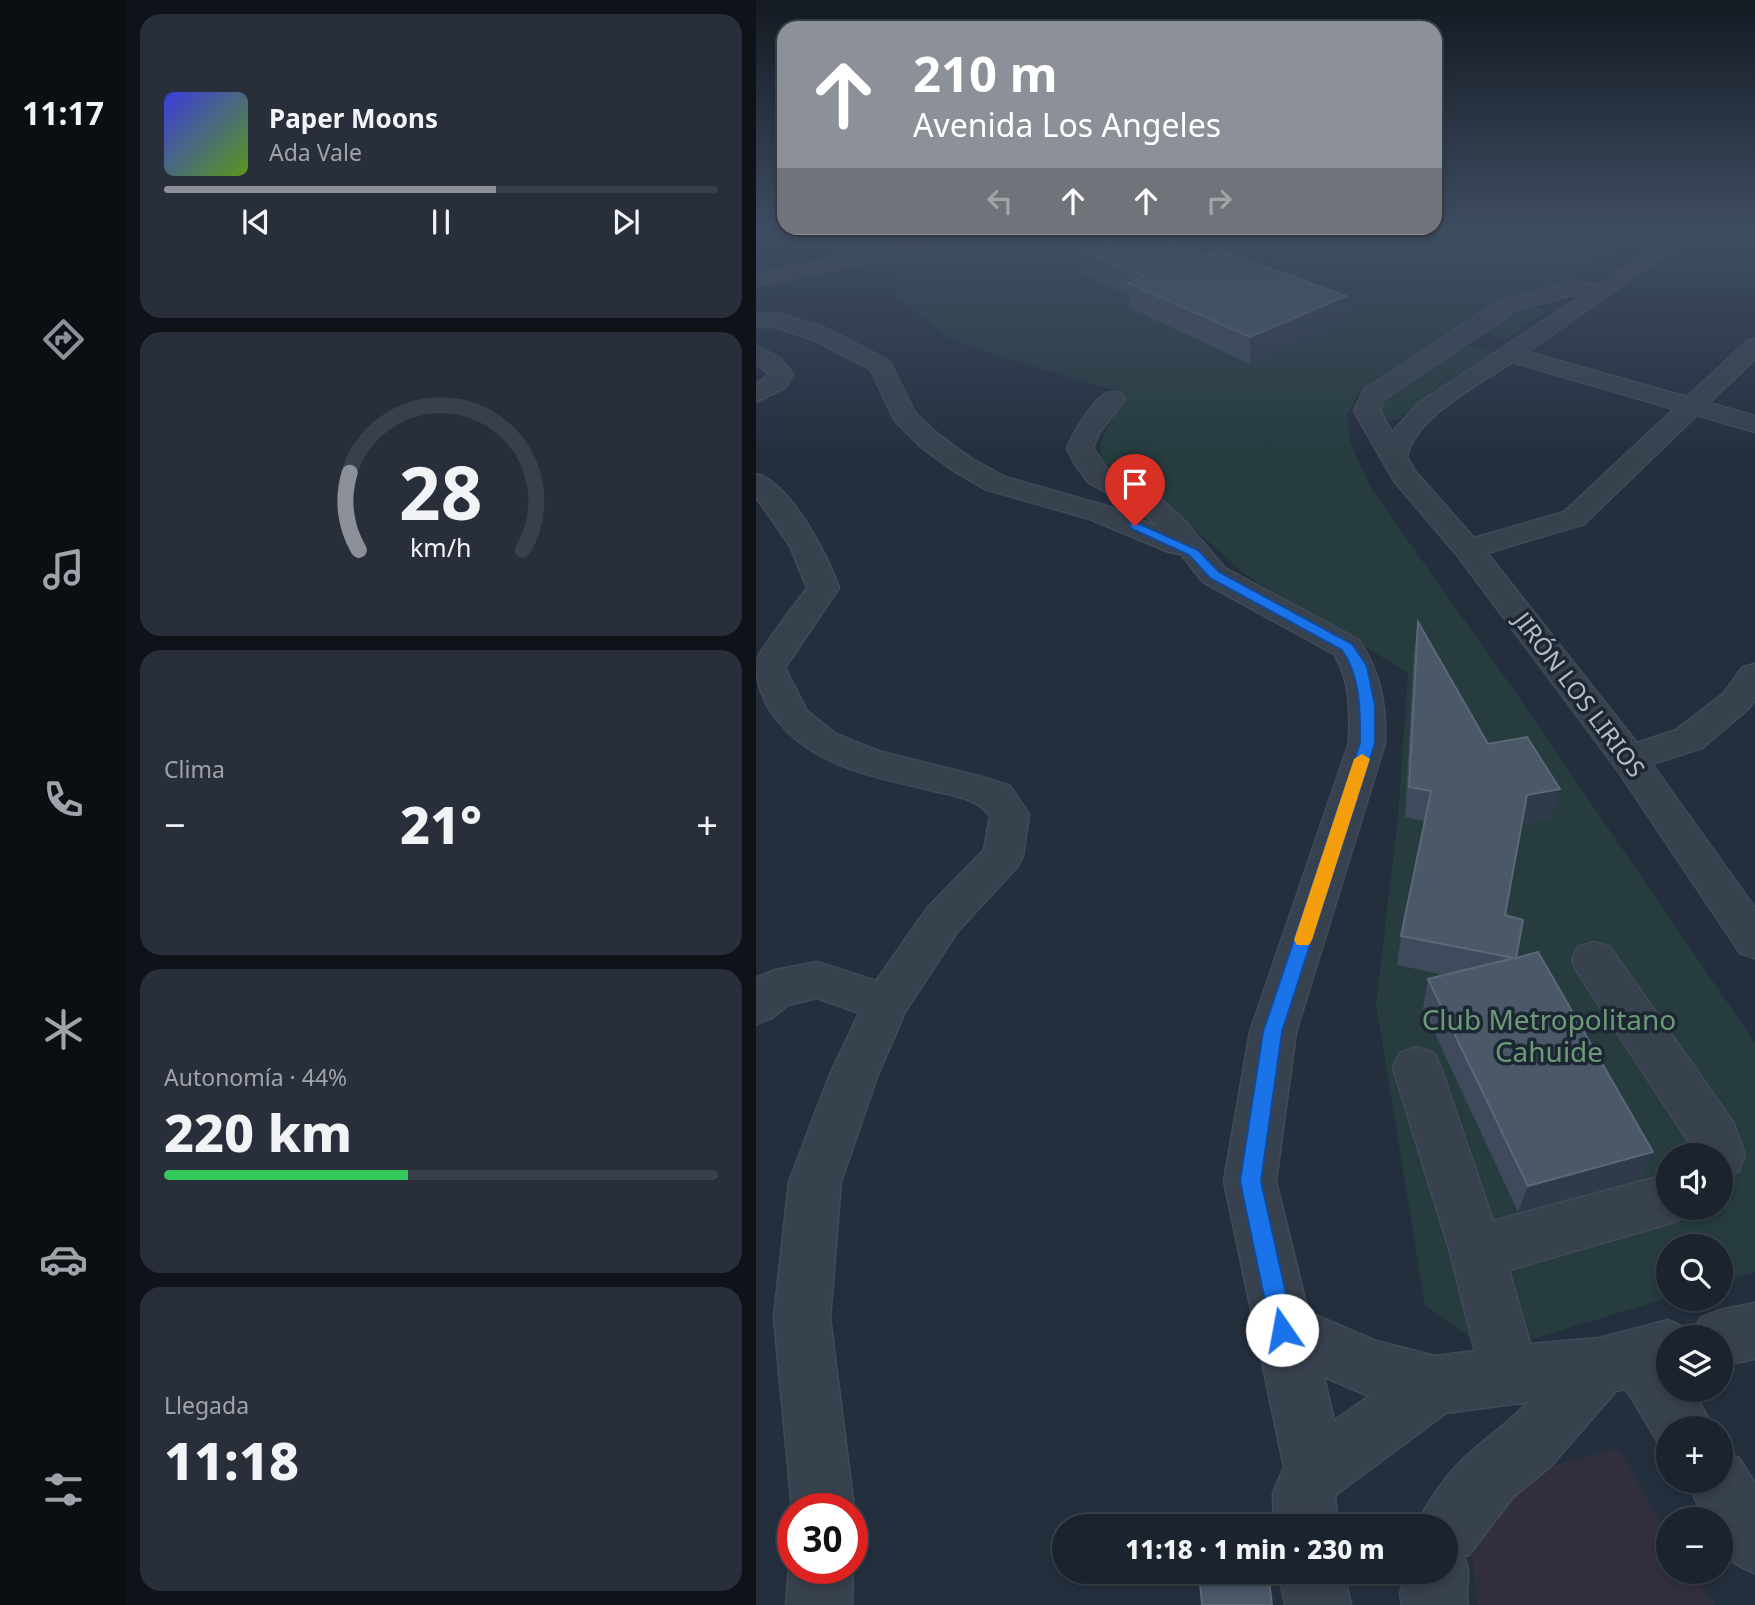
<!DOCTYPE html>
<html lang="es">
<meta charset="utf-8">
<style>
:root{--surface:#1b232e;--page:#282f3a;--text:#f1f3f6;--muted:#a0a4aa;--line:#39404a;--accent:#8c9099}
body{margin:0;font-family:"Noto Sans",sans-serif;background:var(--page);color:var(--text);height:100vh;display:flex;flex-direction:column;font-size:26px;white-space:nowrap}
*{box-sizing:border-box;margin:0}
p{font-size:23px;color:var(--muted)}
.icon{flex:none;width:38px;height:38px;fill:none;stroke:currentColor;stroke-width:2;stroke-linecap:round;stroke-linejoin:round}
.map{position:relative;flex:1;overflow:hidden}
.side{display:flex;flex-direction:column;gap:14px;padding:14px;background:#0f1319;width:630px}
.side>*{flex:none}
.banner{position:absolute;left:21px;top:21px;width:665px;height:214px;border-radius:21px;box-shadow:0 4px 10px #0003,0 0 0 2px var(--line);background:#8c9099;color:#fff;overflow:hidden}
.controls{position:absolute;left:900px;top:1143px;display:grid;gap:14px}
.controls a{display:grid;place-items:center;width:77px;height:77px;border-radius:50%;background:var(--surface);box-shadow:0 4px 10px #0003,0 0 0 2px var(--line);font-size:35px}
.speed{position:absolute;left:21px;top:1493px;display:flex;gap:14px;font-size:35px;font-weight:700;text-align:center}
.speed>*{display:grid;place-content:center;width:91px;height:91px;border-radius:50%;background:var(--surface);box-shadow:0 4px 10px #0003,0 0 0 2px var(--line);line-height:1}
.speed .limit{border:10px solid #d22;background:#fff;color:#111}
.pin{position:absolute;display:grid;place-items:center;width:60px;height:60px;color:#fff;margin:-72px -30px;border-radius:50% 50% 50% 0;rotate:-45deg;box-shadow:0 0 7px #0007}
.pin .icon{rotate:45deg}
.me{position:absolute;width:77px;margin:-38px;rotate:348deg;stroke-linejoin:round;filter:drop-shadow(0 0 5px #0008)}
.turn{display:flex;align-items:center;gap:24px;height:147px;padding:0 21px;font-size:32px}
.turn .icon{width:91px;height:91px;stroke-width:2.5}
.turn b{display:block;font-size:49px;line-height:60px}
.lanes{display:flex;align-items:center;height:66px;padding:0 21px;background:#0003;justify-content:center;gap:35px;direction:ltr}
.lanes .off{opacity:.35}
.big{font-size:52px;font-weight:800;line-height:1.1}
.side .tile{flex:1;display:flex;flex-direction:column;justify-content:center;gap:10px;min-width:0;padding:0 24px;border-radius:21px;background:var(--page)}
.side .dial{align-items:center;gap:0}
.dial svg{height:182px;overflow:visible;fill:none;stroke:var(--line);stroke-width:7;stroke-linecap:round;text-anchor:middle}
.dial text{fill:var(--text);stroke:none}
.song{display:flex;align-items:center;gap:21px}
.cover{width:84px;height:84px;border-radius:10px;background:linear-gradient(135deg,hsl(240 70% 55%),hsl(90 70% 35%))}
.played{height:7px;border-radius:4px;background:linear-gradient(90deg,var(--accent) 60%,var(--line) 60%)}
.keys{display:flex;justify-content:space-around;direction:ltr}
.heat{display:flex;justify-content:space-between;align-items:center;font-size:38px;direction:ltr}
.charge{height:10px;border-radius:5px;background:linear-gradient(90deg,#34c759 44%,var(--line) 0)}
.trip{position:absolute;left:296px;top:1514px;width:406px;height:70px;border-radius:35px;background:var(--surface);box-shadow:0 4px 10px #0003,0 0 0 2px var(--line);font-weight:800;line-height:70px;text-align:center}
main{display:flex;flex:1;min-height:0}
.menu{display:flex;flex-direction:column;width:126px;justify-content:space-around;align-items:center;background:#0b0e12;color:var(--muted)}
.menu .icon{width:49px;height:49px}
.menu .active{color:var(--accent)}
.menu b{font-size:32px;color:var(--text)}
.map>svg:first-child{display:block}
</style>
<main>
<nav class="menu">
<b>11:17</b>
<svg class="icon active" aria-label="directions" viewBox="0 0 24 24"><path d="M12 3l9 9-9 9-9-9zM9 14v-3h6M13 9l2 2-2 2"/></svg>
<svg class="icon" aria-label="music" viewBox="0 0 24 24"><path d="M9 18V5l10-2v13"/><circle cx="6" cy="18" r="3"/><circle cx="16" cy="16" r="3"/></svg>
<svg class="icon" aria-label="phone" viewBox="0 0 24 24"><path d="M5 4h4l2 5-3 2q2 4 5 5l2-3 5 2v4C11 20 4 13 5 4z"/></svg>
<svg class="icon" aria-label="climate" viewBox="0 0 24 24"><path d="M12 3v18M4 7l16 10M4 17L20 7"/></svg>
<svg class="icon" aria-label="car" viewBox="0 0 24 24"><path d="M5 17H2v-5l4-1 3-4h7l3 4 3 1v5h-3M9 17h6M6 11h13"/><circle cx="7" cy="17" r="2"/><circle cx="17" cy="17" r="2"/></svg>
<svg class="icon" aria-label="filters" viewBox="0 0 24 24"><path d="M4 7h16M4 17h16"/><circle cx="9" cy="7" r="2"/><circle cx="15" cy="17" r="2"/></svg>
</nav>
<section class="side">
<div class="tile">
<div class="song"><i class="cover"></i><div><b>Paper Moons</b><p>Ada Vale</p></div></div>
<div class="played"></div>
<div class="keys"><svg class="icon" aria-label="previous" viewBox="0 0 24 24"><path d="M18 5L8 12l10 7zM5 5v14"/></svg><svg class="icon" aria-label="pause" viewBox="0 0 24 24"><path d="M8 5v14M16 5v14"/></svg><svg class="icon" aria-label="next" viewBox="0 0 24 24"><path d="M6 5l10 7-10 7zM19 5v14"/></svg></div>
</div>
<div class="tile dial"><svg viewBox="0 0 100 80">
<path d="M14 69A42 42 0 1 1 86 69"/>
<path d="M14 69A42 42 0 0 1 10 35" stroke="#8c9099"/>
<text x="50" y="56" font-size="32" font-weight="700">28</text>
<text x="50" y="72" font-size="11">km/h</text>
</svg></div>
<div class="tile"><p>Clima</p>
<div class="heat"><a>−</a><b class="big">21°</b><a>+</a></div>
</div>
<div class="tile"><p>Autonomía · 44%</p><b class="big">220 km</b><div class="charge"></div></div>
<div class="tile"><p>Llegada</p><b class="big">11:18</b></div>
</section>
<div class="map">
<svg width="999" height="1605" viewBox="0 0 999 1605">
<rect width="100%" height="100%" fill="#242f3e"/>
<path fill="#32303f" d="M862,1448L912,1536V1572H936L959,1605H721L716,1550L766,1475Z"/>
<path fill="#263c3f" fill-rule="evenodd" d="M141,233H152L164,244L86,259L73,245Z
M160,233H891L804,290L748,301L733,308L603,392L591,415L594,442L614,487L757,689L999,1043V1272L964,1282V1246H912V1298L733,1352L669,1305L620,1004L642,817L652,673L490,575L402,497L355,469L345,458L344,444L368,393L254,360L193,338L137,294L146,284L109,260L176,245ZM912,1155H964V1208H912Z
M771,307L794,309L749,339L728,332Z
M705,343L736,352L642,420L628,419L621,409L626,397Z"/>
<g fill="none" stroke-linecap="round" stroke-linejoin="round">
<g stroke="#414a57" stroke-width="3">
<path id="minor" d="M174,233H193L183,245L169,251L0,286V274L157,242Z
M920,233H941L771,352L931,397L991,341L999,339V359L953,403L999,416V432L941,415L828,524L731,553L881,743L920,730L968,693L987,667L999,664V700L992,709L946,748L896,764L999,908V958L984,953L860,768L701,555L638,481L598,411L608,390L745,300L816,283L843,284ZM816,295L825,296L663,403L636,432L624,411L628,399L761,310ZM756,362L918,409L808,512L718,538L659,471L651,457C658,417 724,384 756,362Z
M0,313H22L74,330L133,361L159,413L183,435L216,459L249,477L354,507L402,527L382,509L333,483L319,464L311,448C317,434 336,401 349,394C355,391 360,392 366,394L369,399L343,433L337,448L353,471L402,497L426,518L469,568L603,640C625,673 630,704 629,743L540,1032L520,1181L552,1312L620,1341L679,1356L719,1351L694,1252L637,1068L644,1053L661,1047L678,1053L685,1068L737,1221L912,1174V1208H934L930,1217L912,1224L753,1270L774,1344L843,1338L912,1320L932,1329L936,1337H912V1390H937L957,1428H912V1452L906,1449L870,1389L860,1391L796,1465L757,1497L713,1555L708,1556C717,1578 708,1585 712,1605H646L644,1594L650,1572H690V1526H661C670,1502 695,1469 715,1452C734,1435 754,1422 772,1402L690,1413L582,1493L579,1497L582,1526H518L517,1493L528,1467L468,1181L494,1032L593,743C594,712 595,681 578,654L447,582L425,554L413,552L334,519L229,489L198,471L165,447L139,421L115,370L58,340L20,327H0ZM568,1377L613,1396L578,1421Z
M0,346L24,358L37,374L29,388L0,402V385L13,374L0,363Z
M0,474C34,482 72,556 83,588L29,668L51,711L80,734L122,751L223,776L254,786L273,814L267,856L261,867L202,931L149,1012L121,1077L85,1182L74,1318L98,1508L96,1513V1508H37V1511L36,1508L18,1318L33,1182L73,1077L103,1013L61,998L32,1005L16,1018L0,1024V978L19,970L61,962L120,981L172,907L228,850L234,816C221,798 199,796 178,791C116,776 47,765 12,707C5,694 0,678 0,662C2,651 42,601 51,588L34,546L0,497Z
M838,942L854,947L977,1122L989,1155L982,1172L964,1178V1155H939L936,1147L822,973L816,960L822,947Z
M999,1303V1359L964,1366V1337H936L944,1318L964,1310Z
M964,1450L983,1458L999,1483V1573C967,1560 964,1553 964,1519H949L930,1480H964Z
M37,1558V1568H96V1565L97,1568L96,1605H30L33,1568Z
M523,1572H588L595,1605H529Z"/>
</g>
<use href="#minor" fill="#38414e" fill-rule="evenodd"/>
</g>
<path fill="#3f4b5c" d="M323,249L590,296L589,322L494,364L374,308L372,295L326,274Z
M662,622L732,744L796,818L766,824L749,915L760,958L897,1152L884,1179L762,1212L667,1008L672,979L689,975L641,965L645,936L669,821L649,817L658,651Z"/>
<path fill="#2f3b4b" d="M590,296L589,322L494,364V337Z
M804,789L796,818L764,825L771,795Z
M897,1152L884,1179L762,1212L772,1186Z"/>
<path fill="#4b5868" stroke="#5c6777" stroke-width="2" d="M377,233H395L451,255L464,250L590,296L494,337L372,283L388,277L323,249Z
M662,622L732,744L771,737L804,789L771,795L749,915L767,920L760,958L782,952L897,1152L772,1186L672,979L758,958L645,936L675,791L653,787Z
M443,1572H512L516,1605H446Z"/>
<linearGradient id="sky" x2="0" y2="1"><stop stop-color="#141a22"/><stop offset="0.51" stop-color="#3f4d63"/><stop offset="1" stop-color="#3f4d63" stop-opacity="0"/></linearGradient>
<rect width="999" height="457" fill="url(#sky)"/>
<path fill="#1a73e8" stroke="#114b97" stroke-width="2" d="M379,522L442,550L463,572L596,644L611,666L619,706V743L526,1032L505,1181L538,1330L535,1338L526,1342L518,1338L515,1330L484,1181L507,1032L604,743C604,710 605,678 586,650L454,578L433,555L374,528V523Z"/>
<path fill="#f59e0b" d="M606,754L614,759L556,940L553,945H541L538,940L598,759Z"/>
<g text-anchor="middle" stroke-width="7" stroke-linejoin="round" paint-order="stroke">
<g font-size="24" fill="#b4bcc9" stroke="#1d2633">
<text transform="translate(823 695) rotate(53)" y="8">JIRÓN LOS LIRIOS</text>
</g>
<g font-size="28" fill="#6b9a76" stroke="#1d2633">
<text x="793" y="1030">Club Metropolitano<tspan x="793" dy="32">Cahuide</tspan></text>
</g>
</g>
</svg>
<div class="controls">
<a><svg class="icon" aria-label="sound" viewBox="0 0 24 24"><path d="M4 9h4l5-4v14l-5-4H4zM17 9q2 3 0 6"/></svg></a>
<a><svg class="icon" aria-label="search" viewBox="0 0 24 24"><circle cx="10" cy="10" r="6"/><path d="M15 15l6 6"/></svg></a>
<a><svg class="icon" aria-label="layers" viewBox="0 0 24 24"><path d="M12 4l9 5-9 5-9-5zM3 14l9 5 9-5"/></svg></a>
<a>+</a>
<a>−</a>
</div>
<div class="speed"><div class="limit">30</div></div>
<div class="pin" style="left:379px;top:526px;background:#d93025"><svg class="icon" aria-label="arrive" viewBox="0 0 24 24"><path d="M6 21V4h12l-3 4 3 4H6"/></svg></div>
<svg class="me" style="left:526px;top:1330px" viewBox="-20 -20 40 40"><circle r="19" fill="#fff"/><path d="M0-13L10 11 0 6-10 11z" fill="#1a73e8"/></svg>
<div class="trip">11:18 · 1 min · 230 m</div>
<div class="banner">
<div class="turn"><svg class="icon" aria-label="ahead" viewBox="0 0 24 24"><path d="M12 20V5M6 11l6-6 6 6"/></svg><div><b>210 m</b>Avenida Los Angeles</div></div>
<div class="lanes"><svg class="icon off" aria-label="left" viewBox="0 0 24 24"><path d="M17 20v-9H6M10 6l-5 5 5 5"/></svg><svg class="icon" aria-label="ahead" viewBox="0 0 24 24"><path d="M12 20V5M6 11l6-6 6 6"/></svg><svg class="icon" aria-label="ahead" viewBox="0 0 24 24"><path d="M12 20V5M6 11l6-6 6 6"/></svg><svg class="icon off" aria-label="right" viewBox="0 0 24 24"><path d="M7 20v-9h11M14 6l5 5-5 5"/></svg></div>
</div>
</div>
</main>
